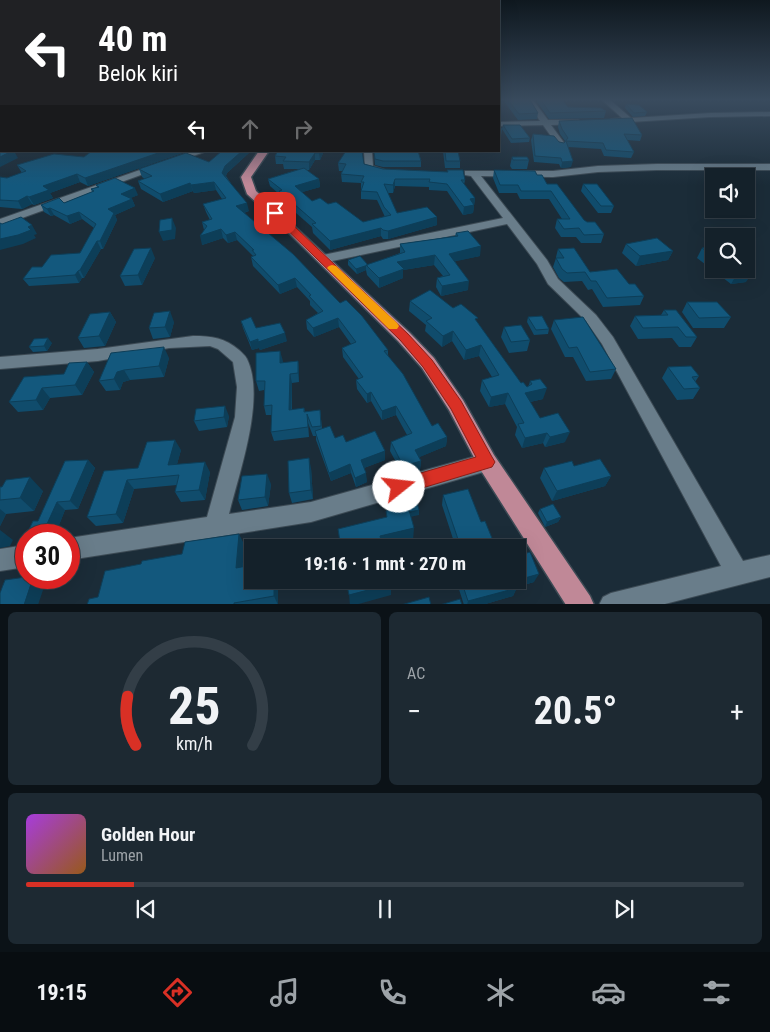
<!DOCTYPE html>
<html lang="id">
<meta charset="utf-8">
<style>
:root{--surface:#14212a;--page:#1d2932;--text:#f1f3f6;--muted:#9da3a8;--line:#333e47;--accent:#d93025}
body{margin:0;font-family:"Roboto Condensed",sans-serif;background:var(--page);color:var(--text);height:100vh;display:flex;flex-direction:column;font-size:19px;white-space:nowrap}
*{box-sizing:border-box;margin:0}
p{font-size:16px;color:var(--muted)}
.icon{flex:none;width:28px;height:28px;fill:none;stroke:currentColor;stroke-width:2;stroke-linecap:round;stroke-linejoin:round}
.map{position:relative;height:604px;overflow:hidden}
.side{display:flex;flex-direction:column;gap:8px;padding:8px;background:#0b1217;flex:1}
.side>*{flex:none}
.hud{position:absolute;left:0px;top:0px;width:500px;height:152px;box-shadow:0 5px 20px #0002,0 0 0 1px var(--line);background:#202124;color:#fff;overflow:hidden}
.tools{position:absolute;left:705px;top:168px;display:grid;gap:10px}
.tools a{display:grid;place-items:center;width:50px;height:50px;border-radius:0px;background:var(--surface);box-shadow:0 5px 20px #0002,0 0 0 1px var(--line);font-size:25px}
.speed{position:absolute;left:15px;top:524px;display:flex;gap:10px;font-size:25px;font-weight:700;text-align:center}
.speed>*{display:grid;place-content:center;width:65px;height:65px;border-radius:50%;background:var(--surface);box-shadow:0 5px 20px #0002,0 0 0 1px var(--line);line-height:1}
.speed .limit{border:8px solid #d22;background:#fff;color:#111}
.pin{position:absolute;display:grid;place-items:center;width:42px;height:42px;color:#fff;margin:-21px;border-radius:10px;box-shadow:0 2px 8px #0006}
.me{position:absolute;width:55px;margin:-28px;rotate:74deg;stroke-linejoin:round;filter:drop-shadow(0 0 4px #0008)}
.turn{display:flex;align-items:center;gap:18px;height:105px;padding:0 15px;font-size:22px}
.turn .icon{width:65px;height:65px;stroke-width:2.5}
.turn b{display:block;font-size:35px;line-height:42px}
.lanes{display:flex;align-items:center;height:48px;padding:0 15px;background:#0003;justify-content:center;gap:25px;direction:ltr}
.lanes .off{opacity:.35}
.big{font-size:38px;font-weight:700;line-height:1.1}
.side .tile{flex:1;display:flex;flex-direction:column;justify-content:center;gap:8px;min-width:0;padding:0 18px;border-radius:8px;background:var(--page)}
.side .dial{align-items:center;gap:0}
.dial svg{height:130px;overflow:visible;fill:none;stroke:var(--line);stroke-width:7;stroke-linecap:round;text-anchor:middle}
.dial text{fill:var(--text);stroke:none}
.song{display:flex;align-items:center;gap:15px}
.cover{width:60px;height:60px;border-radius:8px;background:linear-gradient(135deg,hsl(280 70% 55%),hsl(30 70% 35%))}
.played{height:5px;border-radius:2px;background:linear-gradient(90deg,var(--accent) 15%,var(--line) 15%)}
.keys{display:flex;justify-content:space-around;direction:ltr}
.heat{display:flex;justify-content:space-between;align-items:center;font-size:28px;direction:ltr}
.side .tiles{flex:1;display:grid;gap:8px;grid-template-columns:1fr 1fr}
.tile:last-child{grid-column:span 2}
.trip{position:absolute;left:244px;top:539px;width:282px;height:50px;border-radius:0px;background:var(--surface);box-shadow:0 5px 20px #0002,0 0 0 1px var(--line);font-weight:700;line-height:50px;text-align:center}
.menu{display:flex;height:80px;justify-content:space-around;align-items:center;background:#080d11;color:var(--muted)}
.menu .icon{width:35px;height:35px}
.menu .active{color:var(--accent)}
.menu b{font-size:22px;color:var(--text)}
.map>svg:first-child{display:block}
</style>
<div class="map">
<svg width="770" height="605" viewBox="0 0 770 605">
<rect width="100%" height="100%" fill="#1b2c38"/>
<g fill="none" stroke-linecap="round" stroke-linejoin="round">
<g stroke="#3c4a54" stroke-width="2">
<path id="minor" d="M526,100H533L548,120H578L582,122L578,124L551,125L565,144L561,147L558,146L543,125L499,126V122L540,121Z
M602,100H610L631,118L710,113L770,112V116L710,117L614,123H611V119L622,118Z
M194,151H207L0,226V219Z
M364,151H372L373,166L385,170V174L365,170Z
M657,164H770V170H657L598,172L553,177L481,176L547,260L558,279L596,315L613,337L743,561L770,555V577L661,605H599L603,597L611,593L721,566L602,344L586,321L548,284L537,264L507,224L323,263L317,259L323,255L503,218L471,176L465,175V171H553L598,166Z
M193,336C212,336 225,338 239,350C242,353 245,355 247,359C266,398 239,473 229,514L311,502L487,453L494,456L497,462L494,468L487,471L311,522L69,560V538L207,517L235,417L237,387L233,362L218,349L210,346L169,348L98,361L0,369V357L98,349Z
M26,545V567L0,571V549Z"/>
</g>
<g stroke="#3c4a54" stroke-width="3">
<path id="trunk" d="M259,151H269L251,177L256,191L410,333L434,358L463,400L494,455L590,596L594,605H566L480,469L449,410L422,368L398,341L283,227L247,194L241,177Z"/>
</g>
<use href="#minor" fill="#697d8a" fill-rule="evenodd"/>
<use href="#trunk" fill="#c08897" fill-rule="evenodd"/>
</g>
<path fill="#104c6c" d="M503,100H530L538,113L537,119L518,120Z
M536,100H562L568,107L606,111L604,118L549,119Z
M626,104L647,112L645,116L633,117L625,108Z
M559,121L642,135L640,141L627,140L634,152L631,158L604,156L601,149L568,147L571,167L561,168L559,164L534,162L531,140L533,134L564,143L565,141L560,134L558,127Z
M499,124L502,129L501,135H499Z
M503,125L530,138L529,142L511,143L502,129Z
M92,151H188L88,186L80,182L50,193L53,198L34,205L32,204L22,209L0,207V177L7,178L22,173L17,165L84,157Z
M222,151H252L250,152L227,173L226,176L249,211L244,213L388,350V355L432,426L447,437L446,446L419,457L421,461L420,470L403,475L390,451L391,442L407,435L396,415L382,420L371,401L367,403L357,389L356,380L359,379L343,357L342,348L351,344L339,327L314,337L307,329L306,320L318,313L310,305V301L297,287L280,294L253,266L251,257L253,256L237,240L228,243L223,238L202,245L204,230L202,222L210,220L206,212L203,204L222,199L216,190L194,193L193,191L163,202L141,189L138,181L145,179L142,177L139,169L209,162Z
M324,151L320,160H315L309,170H306L319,179L320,187L302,192L312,201L328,204L363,222L385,217L377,200L361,199V183L342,182L341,174L343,171H339L338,163L364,164L383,169L465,180L464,185L475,198L473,213L463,215L447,191L429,190V187L395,186L393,193H387L397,213L437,225L388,239H383L381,236L330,250L313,233L312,227L280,199L279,194L270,186L268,179L300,169H284L283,164H276L275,156Z
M384,151H418L421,161V167H383L375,165L374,152Z
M443,151H473L458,152L460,161V168H445Z
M512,157L529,160L527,169H512L510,166Z
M494,170L537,175L584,220L604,234L601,243H581L576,237H561L555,228L557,219H562L549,199H520L517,193H499L493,178Z
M583,184L614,206L611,213H598L581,191Z
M96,185L138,195L130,198L132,199L135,206L115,215L117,220L103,249H101L84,278H82L79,283L29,286L23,279L42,267L80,253L94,228L82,219L70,224L54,215L51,216L44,212L41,205L64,203L92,192L91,189L97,187Z
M456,233L480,256L455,261L468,290L441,296L436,287L437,278L443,276L434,265L403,270V278L379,288L367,275L366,270L357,274L348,265V260L368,265L400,253V244L455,236Z
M626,244L673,251L668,260L636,266L622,253Z
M714,247V269H746V282L731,284L697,258L702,248Z
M558,249L590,272L629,284L644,296L640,305L603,307L592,289L588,290L582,281L564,282L559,278L553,267L556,258V257Z
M155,258L142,285L125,286L120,276Z
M410,301L453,308L477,322L521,383L527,387L529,385L530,381L543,399L530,402L540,418L565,442L545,447L543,443L522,448L515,435L517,427L505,404L489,407L480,391L482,380L492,377L479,356L464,360L452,341L442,347L425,331L426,325L409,311Z
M687,302L731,317L724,328H693L682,312Z
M664,310L697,337L691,347H679L672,338L638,339L630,326L635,316L661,315Z
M110,312L116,322L105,346L84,348L78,338Z
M528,317L549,329L548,334L534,335L527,322Z
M554,320L616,369L611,379L586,381L573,357H565L551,329Z
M241,321L256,328L287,341L260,350L259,348L252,350L243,328Z
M174,322L170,337L153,339L149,328Z
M504,327L530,340L527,351L509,353L501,337Z
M52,343L47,351L33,352L29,347Z
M111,353L169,358L164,377L130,380L123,382L120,390L106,391L99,381Z
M283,361L282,363L298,361L299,371V382L292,383V410L304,408L305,412L320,410L322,428L335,438L346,442L385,460L364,468L367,482L356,487L351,473L331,481L316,440V436H313L308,423L309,437L274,441L271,432L272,415H266L264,406V390L259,391L256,381Z
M87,362L94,372L82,395L50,398L43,410L18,412L9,402Z
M668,367L699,376L695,382L700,388L693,399L677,400L662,378Z
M229,416L227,427L199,431L194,421Z
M181,450L177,464L210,472L205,500L181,502L175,492L177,485L134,489L123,523L96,526L87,517L138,468Z
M88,460L95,468L78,509L65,510L55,535H26V542L24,540L33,521H38L65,461Z
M574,466L611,476L605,486L552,501L540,478L544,468Z
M311,468L313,499L292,503L289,493Z
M271,484L268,506L242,510L238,500Z
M0,487L43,491L34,511L6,514L0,526Z
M443,495L481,522L496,548H456L442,505Z
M540,509L561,517L558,522L545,527L538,513Z
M244,544L243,567L278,580V605H87L141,564Z
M456,580H518L534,582L517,587L513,596L482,605H464Z"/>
<path fill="#0d3e58" d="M0,141H1V149L0,150Z
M12,151H14L18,158L0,167V157Z
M164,151H188L88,186L85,178Z
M242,151H252L250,152L227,173L224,180L222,173L225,166Z
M320,151H324L320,160L319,153Z
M315,153V160L309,170V162Z
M573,161L571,167L561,168L562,162Z
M77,174L80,182L50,193L53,198L34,205L29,197L43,186Z
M319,179L320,187L296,194L295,186Z
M395,179V186L393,193V185Z
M214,182L216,190L194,193L191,185Z
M190,183L193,191L163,202L160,194Z
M135,188L138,195L124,201L121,194Z
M27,196L32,204L22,209L18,201Z
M475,198L473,213L463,215L464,207L470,199Z
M132,199L135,206L115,215L117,220L103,249L100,241L108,209Z
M247,203L249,211L238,214L236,206Z
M50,208L54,215L51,216L47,209Z
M79,212L82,219L70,224L67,216Z
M437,217V225L388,239V231Z
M172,218L176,228L175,239L163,241L159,232Z
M32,225L37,234L34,235L36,238L23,244L0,250V239Z
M381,228V236L330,250V241Z
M221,229L223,238L202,245L200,236Z
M235,232L237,240L228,243L226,235Z
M97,241L101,249L84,278L80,270Z
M481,246L480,256L448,263L449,254Z
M151,248L155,258L142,285L138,275Z
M673,251L668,260L636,266L640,256Z
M435,255L434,265L403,270V278L379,288V278L397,262Z
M366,265V270L357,274L356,269Z
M78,271L82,278L79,283L75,275Z
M753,272L746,282L731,284L737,274Z
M295,278L297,287L280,294L278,285Z
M469,281L468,290L441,296L442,286Z
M170,311L174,322L170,337L165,327Z
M110,312L116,322L105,346L99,336Z
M338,318L339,327L314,337L313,328Z
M453,331L452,341L442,347L443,336Z
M285,333L287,341L260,350L259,348L252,350L250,342Z
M48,338L52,343L47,351L44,346Z
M481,345L479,356L464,360L466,350Z
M164,347L169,358L164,377L159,366Z
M280,351L283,361L282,373L280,363Z
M298,361L299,371V382L298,373Z
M87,362L94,372L82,395L75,385Z
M124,370L130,380L123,382L120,390L114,379L117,372Z
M290,374L292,383L291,420L289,410Z
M42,388L50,398L43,410L36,400Z
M547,388L543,399L521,404L525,393Z
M371,392V401L367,403V394Z
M508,393L505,404L489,407L491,397Z
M225,406L229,416L227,427L224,417Z
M396,406V415L382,420V411Z
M570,432L565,442L545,447L550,437Z
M547,433L543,443L522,448L525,438Z
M447,437L446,446L415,459V450Z
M175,440L181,450L174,475L168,465Z
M385,451V460L361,469V460Z
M309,458L311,468L313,499L311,490Z
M88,460L95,468L78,509L70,501Z
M421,461L420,470L403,475V466Z
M205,462L210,472L205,500L199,490Z
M350,464L351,473L331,481L329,473Z
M366,473L367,482L356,487L355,478Z
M267,474L271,484L268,506L265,497Z
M611,476L605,486L552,501L557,491Z
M30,477L43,491L34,511L20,498Z
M127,480L134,489L123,523L116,514Z
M57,502L65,510L55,535H42Z
M0,509L6,514L0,526Z
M419,510V515L401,519V515Z
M561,517L558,522L545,527L547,522Z
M414,528L413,541L387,548H380V536Z
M0,530L13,540L10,546L0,548Z
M239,534L244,544L242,578L236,568Z
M539,574L534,582L510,589L514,581Z
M33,578H36L45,584L38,605H24Z
M274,580H278V605L274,596Z
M391,584V595L355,605H350L349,595Z
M517,588L513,596L482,605H467L468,601Z"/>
<path fill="#13587d" stroke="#0d3e58" d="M508,100H530L538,113L519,114Z
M541,100H562L568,107L601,108L606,111L550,113Z
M626,104L639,105L647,112L634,113Z
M632,118L642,135L624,134L634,152L606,150L603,143L566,141L573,161L562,162L561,158L535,156L533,134L554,136L559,142L564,143L568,138L562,129L559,121Z
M503,125H520L530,138L512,139Z
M1,150V151H12L0,157V151Z
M92,151H164L85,178L77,174L43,186L49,190L29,197L27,196L18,201L0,200V177L7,178L26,171L17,165L54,154L84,157Z
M222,151H242L225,166L222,173L247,203L236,206L293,254L340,303L346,300L362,316L388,350L384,351L403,374L432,426L438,423L447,437L415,450L421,461L403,466L391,442L412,433L396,406L382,411L371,392L367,394L356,380L363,377L342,348L356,342L338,318L313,328L306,320L323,311L309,296L311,295L295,278L278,285L251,257L256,255L252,250H254L235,232L226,235L221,229L200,236L207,226L202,222L212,219L203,204L226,198L214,182L191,185L190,183L160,194L138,181L152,176L139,169L186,153L209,162Z
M278,151H320L319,153H315L309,162L283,161L286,157L275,156Z
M346,151H362L364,164L383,169L448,172L447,170H463L465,180H461L475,198L470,199L474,205L464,207L447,184L429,182L430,179H395L393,185L384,184L397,213L427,207L437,217L388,231L383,230L381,228L330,241L312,224L316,223L279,191L282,190L268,179L304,168L319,179L295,186L312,201L320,198L328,204L336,202L363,222L391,215L384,207L377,192L361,191L364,182H361L364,176L341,174L346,164L338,163Z
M385,151H418L421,161H383L375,159L374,152Z
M445,151H458L460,161H446Z
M512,157H527L529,160H513Z
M494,170L535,171L537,175H542L547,184H557L584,220L587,222H595L604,234L584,235L579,228L564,229L557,219H570L551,191H521L518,185H500Z
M115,178L135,188L121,194L132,199L108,209L114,213L100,241H97L80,270L78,271L75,275L23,279L32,267H42L51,255L80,253L96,224L79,212L67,216L50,208L47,209L41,205L59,198L64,203L94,191L91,189L99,187L96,185Z
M583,184H597L614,206H601Z
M21,217L32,225L28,227L31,230L18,235L0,239V223L2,224Z
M172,218V230L159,232L160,220Z
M468,231L481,246L449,254L469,281L442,286L437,278L450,275L435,255L397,262L404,269L379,278L366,265L405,252L400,244L458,236L456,233Z
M657,238L673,251L640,256L626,244Z
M714,247V257L702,248Z
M151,248L138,275L120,276L134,249Z
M574,248L590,272L617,269L629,284H635L644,296L607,298L596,281H591L585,272L567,273L562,269L556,258H564L558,249Z
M360,256L368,265L356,269L348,260Z
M746,267L753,272L737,274L730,269H746Z
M430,290L453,308L461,304L478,318L475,319L521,383L523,382L527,387L532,384L530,381L540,379L547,388L525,393L540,418L558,413L570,432L550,437L547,433L525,438L518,424L524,423L508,393L491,397L482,380L499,375L481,345L466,350L453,331L443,336L426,321L432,318L410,301Z
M687,302H717L731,317L699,318Z
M664,310H676L697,337H686L678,327L643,328L635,316L668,315Z
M170,311L165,327L149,328L154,313Z
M110,312L99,336L78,338L90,314Z
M542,316L549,329L536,330L528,317Z
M251,317L256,328L280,323L285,333L258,342V339L250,342L241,321Z
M583,317L616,369L590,372L577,347L569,348L554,320Z
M521,325L530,340L511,342L504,327Z
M48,338L44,346L29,347L34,339Z
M164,347L159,366L124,370L117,372L114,379L99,381L111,353Z
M280,351V363L298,361V373L290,374L289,410L304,408V412L320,410L321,426L312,427L307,414L308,427L271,432L272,405L264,406L265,381H256V353Z
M87,362L75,385L42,388L36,400L9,402L24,377L64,374L69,363Z
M691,366L699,376L692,377L700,388L684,389L668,367Z
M225,406L224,417L194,421L196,409Z
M330,426L335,438L343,435L346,442L375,431L385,451L361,460L366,473L355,478L350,464L329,473L315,431Z
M175,440L168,465L205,462L199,490L175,492L179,475L127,480L116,514L87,517L104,471L138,468L147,442Z
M309,458L311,490L289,493L288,461Z
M600,459L611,476L557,491L544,468L572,461L574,466Z
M88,460L70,501L57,502L42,535H26V540H24L33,521H38L65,461Z
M267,474L265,497L238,500L242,476Z
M30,477L20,498L0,500V487H2L6,480Z
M468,489L481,522L485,521L496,548H461L443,495Z
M416,498L419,510L409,512L408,506L399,508L398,502Z
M553,504L561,517L547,522L540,509Z
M408,506L414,528L380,536L383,548H341L338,529L387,517L386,511Z
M239,534L236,568L252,565V580H274V596L234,603V605H87L89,599L98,597L105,571L141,564L142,561L182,554L185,542Z
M530,552L539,574L514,581L517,588L468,601L461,580H518V556Z
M26,577L33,578L24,605H0V593L5,580Z
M346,580H390L391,584L349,595Z
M429,597L431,605H401Z
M460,599L462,605H440Z"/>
<linearGradient id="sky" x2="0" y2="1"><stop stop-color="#0f181f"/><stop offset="0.54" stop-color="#394b5e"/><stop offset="1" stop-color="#394b5e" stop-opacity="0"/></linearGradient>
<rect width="770" height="185" fill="url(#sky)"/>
<path fill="#d93025" stroke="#8d1f18" d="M272,211H278L408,334L432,360L461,401L492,457L495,462L492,467L399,495L393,492L391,487L393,481L476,457L451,409L423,367L400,340L272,215Z"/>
<path fill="#f59e0b" d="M332,265L336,266L397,323L399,326L397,329H389L329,270L327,268L329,266Z"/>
</svg>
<div class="tools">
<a><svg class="icon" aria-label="sound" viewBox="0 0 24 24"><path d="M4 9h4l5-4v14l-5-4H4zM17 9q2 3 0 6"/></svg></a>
<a><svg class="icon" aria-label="search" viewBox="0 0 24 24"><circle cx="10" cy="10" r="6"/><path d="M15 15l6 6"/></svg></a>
</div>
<div class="speed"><div class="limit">30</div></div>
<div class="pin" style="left:275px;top:213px;background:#d93025"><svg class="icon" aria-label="arrive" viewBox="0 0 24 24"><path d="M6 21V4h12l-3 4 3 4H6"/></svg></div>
<svg class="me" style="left:399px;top:487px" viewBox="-20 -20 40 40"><circle r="19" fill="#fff"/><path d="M0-13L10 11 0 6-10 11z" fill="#d93025"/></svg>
<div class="trip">19:16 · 1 mnt · 270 m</div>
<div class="hud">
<div class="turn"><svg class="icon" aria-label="left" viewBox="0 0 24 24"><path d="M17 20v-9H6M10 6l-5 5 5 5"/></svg><div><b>40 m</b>Belok kiri</div></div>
<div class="lanes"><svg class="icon" aria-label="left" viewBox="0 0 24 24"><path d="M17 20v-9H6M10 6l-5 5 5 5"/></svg><svg class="icon off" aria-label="ahead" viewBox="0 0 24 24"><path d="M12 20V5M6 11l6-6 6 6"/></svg><svg class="icon off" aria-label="right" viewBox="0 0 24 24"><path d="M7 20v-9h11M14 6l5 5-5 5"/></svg></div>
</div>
</div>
<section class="side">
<div class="tiles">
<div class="tile dial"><svg viewBox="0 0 100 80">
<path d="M14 69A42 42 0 1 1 86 69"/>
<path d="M14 69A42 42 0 0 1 9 39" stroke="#d93025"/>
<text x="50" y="56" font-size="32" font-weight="700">25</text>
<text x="50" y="72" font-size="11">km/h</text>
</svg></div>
<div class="tile"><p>AC</p>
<div class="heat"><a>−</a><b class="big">20.5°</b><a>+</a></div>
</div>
<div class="tile">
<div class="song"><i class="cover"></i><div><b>Golden Hour</b><p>Lumen</p></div></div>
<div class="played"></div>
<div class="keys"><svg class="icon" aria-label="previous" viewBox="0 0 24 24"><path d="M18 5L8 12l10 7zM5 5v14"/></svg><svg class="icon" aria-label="pause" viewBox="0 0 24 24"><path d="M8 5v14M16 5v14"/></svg><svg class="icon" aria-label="next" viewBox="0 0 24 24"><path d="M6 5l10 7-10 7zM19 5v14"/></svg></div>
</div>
</div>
</section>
<nav class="menu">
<b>19:15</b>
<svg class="icon active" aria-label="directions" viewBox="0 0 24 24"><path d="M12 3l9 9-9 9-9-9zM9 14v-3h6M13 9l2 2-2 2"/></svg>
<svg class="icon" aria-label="music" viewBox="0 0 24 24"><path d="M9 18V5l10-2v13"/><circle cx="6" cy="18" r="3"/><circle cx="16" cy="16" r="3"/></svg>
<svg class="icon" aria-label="phone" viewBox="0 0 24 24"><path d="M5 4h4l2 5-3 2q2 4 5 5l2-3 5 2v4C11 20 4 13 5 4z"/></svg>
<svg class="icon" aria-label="climate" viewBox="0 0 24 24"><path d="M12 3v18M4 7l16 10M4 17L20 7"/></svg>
<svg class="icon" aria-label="car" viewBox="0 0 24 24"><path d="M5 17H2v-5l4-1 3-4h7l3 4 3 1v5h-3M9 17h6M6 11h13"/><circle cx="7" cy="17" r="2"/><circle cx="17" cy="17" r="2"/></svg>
<svg class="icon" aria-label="filters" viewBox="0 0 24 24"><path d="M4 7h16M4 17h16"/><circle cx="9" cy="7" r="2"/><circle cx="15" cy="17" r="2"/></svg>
</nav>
